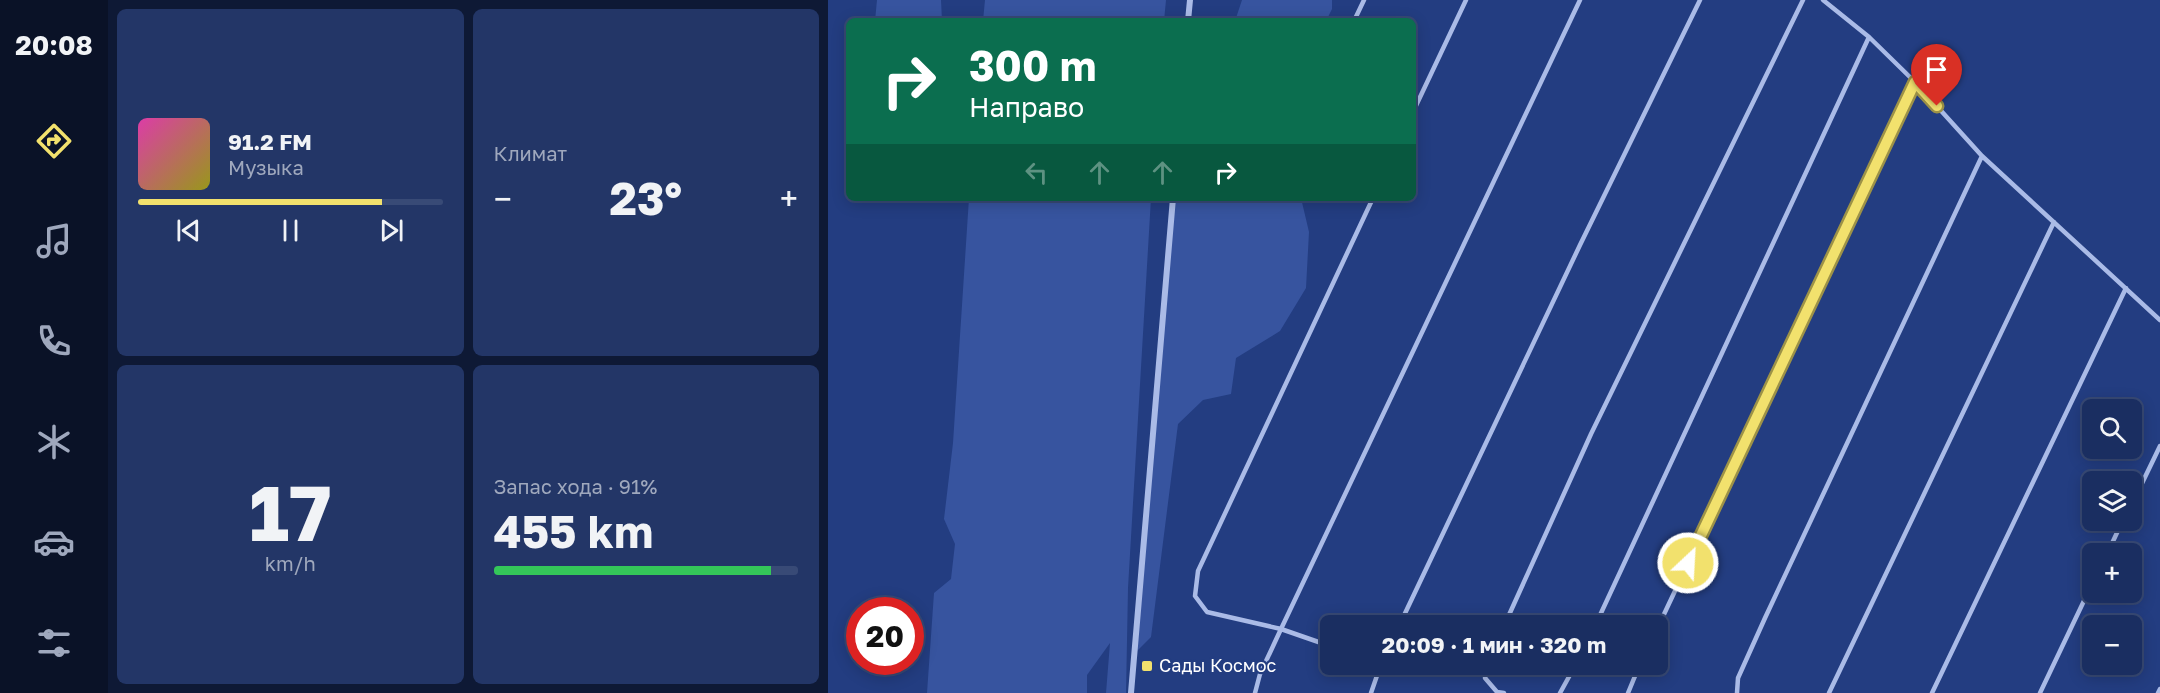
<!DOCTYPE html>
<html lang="ru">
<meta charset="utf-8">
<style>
:root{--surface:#1a2e61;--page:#233667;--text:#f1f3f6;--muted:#9fa8bd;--line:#384a76;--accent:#f2e16d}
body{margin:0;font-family:"Golos Text",sans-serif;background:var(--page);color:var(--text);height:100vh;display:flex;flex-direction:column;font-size:22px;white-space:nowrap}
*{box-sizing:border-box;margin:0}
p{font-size:20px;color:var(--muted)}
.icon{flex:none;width:33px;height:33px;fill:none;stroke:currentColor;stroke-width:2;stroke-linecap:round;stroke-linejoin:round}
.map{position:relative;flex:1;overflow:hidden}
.panel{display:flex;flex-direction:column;gap:9px;padding:9px;background:#0e1935;width:720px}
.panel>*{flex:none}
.guide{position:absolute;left:18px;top:18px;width:570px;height:183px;border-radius:9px;box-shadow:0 3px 15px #0003,0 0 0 2px var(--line);background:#0b6e4f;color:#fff;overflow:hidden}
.fabs{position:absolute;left:1254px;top:399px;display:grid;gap:12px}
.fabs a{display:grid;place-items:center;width:60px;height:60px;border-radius:9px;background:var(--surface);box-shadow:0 3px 15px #0003,0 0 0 2px var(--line);font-size:30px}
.speed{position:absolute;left:18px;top:597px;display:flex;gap:12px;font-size:30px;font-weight:700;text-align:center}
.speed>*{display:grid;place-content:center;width:78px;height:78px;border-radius:50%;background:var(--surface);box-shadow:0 3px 15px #0003,0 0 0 2px var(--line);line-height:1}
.speed .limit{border:9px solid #d22;background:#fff;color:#111}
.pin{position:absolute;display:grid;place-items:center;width:51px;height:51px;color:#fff;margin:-62px -26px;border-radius:50% 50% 50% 0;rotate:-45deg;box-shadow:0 0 6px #0007}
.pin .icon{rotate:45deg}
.me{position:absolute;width:66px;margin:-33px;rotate:25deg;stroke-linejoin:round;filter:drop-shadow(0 0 4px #0008)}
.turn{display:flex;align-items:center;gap:21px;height:126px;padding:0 24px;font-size:27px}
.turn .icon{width:78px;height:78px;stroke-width:2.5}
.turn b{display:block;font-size:42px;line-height:51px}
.lanes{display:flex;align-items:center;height:57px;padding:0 24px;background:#0003;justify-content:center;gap:30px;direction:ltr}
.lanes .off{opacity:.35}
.big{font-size:45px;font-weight:700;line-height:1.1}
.panel .card{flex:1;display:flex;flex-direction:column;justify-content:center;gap:9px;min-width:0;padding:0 21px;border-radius:9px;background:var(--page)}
.panel .dial{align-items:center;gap:0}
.dial b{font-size:78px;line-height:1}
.song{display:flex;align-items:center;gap:18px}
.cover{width:72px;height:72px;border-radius:9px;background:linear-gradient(135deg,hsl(320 70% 55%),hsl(60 70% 35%))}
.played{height:6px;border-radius:3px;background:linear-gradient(90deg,var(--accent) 80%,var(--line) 80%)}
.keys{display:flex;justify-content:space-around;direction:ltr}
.heat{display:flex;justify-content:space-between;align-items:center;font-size:33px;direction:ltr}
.charge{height:9px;border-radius:4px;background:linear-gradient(90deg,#34c759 91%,var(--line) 0)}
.panel .tiles{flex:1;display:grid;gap:9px;grid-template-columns:repeat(2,1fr)}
.trip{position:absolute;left:492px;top:615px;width:348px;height:60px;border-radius:9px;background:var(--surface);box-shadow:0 3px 15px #0003,0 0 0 2px var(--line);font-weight:700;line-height:60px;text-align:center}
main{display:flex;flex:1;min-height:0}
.tabs{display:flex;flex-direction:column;width:108px;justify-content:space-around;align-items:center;background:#0a1227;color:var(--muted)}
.tabs .icon{width:42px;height:42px}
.tabs .active{color:var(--accent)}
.tabs b{font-size:27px;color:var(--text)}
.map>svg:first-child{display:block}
</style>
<main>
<nav class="tabs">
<b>20:08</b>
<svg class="icon active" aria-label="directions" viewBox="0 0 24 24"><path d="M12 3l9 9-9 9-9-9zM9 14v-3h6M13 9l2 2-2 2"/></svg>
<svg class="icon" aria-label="music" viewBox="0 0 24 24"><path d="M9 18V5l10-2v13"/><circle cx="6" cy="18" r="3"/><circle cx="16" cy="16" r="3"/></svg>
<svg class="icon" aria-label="phone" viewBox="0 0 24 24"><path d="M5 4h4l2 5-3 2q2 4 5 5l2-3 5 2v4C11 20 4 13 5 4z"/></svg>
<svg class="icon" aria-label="climate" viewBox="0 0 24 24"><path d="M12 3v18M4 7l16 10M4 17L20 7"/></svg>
<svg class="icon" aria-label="car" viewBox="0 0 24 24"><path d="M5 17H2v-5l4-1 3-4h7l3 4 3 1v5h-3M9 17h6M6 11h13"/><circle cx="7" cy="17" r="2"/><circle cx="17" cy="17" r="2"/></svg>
<svg class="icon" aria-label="filters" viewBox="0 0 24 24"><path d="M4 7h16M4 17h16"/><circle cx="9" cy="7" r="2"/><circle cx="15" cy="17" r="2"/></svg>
</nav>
<section class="panel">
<div class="tiles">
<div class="card">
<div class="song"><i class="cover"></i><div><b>91.2 FM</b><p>Музыка</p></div></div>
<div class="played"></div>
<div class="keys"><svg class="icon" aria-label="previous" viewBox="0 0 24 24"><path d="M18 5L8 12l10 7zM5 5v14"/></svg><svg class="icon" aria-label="pause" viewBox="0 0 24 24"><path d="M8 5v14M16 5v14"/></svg><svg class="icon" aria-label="next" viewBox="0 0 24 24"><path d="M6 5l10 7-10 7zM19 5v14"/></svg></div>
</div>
<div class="card"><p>Климат</p>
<div class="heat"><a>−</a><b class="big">23°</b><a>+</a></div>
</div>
<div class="card dial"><b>17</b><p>km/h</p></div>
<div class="card"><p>Запас хода · 91%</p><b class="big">455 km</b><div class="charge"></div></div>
</div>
</section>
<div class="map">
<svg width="1332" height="693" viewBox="0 0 1332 693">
<rect width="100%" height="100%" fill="#233d81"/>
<path fill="#37549f" d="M49,0H113L114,21H47Z
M157,0H338L336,21H155Z
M414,0H504V9L498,21H407Z
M141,198H323L300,588L298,693H278L282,643L259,675V693H99L106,593L123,579L127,544L116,519L125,443Z
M347,198H473L481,232L478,288L452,331L408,358L403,394L375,400L350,424L323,637L309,651Z"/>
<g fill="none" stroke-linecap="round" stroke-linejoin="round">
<path stroke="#aabbe7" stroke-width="4.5" d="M995,0L1041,37L1087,82
M526,21L536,0
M585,112L638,0
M1304,504L1332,446
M1279,554L1295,520
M571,626L752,245L872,0
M676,626L763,434L975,0
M767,626L1041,37
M830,627L1087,82L1154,156L1332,320
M502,646L453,629L379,612L367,596L370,571L545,198
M660,664L657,678L669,692L676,693
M427,693L432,674L453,629L752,0
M543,693L553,664
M732,693L748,664
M800,693L812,664
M909,693L910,678L937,618L1154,156
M1001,693L1226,222
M1104,693L1298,288
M1212,693L1264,584
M1330,693L1332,689"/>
<path stroke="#aabbe7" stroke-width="6" d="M360,21L362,0
M303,693L345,198"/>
</g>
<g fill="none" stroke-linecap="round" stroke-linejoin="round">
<g stroke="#9d9247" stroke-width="15">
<path id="route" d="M860,563L1087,82L1109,106"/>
</g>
<use href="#route" stroke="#f2e16d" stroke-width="10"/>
</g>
<rect fill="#f2e16d" stroke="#233d81" stroke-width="2" x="313" y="660" width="12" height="12" rx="3"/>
<g text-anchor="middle" stroke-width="4.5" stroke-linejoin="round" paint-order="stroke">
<g font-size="18" fill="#fff" stroke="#233d81" text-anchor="start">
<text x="331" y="672">Сады Космос</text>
</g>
</g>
</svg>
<div class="fabs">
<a><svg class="icon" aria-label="search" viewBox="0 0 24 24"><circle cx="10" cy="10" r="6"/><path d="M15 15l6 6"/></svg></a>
<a><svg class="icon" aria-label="layers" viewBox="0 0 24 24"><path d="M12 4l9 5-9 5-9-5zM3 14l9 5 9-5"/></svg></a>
<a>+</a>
<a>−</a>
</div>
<div class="speed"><div class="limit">20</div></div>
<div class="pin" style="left:1109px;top:106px;background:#d93025"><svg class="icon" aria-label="arrive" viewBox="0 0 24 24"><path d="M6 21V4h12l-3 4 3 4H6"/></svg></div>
<svg class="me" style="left:860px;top:563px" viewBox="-20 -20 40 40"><circle r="17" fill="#f2e16d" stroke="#fff" stroke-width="3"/><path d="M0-11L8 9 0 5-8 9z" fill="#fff"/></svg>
<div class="trip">20:09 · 1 мин · 320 m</div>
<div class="guide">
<div class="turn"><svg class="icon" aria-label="right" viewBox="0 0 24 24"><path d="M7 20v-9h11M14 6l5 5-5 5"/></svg><div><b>300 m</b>Направо</div></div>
<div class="lanes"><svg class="icon off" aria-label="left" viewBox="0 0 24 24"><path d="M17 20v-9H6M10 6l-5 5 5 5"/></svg><svg class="icon off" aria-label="ahead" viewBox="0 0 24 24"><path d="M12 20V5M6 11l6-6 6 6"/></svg><svg class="icon off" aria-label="ahead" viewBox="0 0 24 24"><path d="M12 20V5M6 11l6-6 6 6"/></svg><svg class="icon" aria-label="right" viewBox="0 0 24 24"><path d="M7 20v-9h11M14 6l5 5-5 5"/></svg></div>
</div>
</div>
</main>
